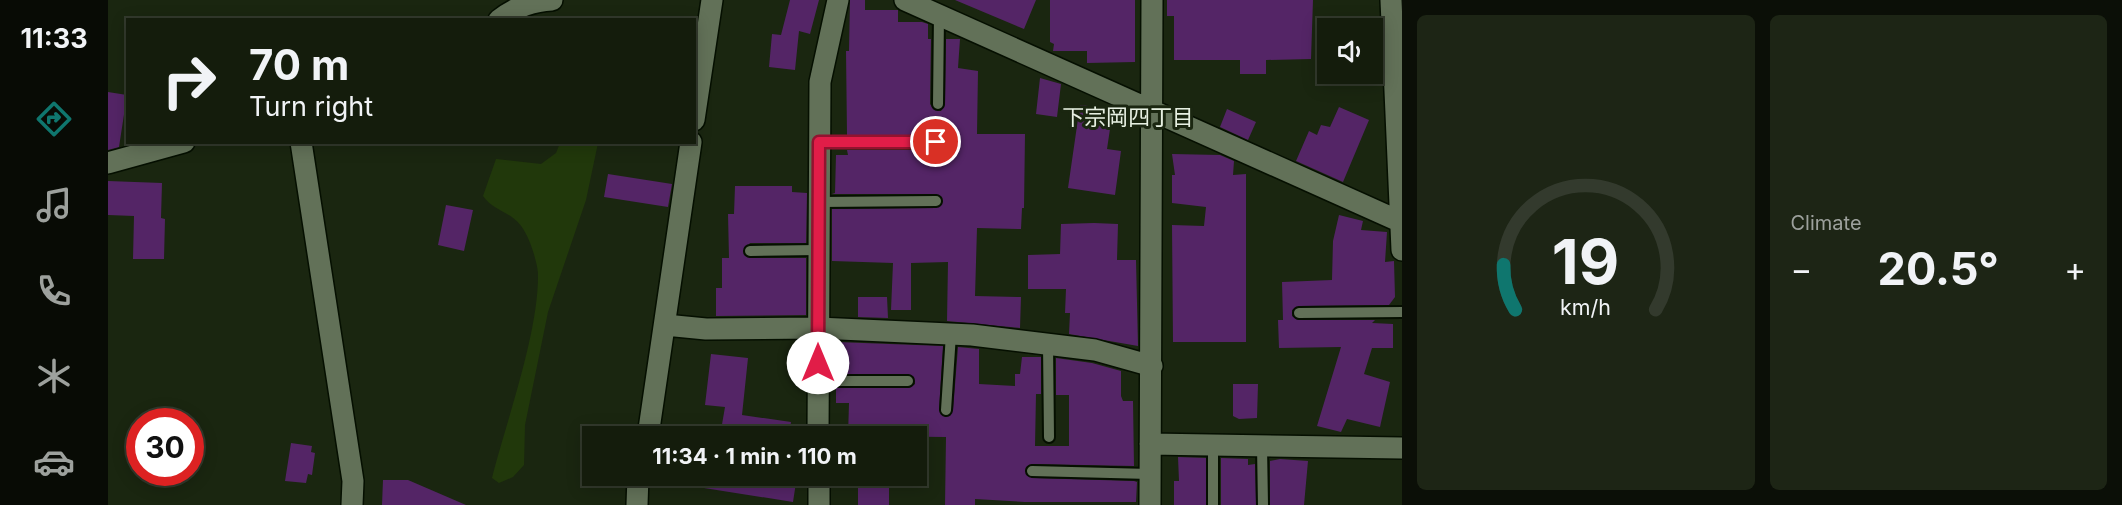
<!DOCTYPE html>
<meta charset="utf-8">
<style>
:root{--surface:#141c0c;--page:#1d2515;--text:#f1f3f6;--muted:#9da19d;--line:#333a2d;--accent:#0f766e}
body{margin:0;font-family:Inter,"Noto Sans JP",sans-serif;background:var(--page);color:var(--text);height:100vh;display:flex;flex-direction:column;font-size:22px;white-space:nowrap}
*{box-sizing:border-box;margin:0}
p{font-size:20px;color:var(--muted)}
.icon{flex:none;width:33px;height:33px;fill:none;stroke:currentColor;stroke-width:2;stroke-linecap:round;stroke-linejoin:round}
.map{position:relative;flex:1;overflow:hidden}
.sheet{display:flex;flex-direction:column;gap:15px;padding:15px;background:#0b0f07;width:720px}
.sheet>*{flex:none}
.top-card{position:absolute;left:18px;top:18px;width:570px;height:126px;border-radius:0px;box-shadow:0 3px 15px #0003,0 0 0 2px var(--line);background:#141c0c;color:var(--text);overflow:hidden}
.controls{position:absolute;left:1209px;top:18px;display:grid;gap:12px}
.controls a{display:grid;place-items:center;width:66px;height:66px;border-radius:0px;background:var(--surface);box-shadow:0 3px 15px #0003,0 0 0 2px var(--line);font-size:30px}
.speed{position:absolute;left:18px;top:408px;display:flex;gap:12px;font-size:30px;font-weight:700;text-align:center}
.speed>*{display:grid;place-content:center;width:78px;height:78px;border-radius:50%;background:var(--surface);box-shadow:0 3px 15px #0003,0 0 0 2px var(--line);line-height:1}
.speed .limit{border:9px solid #d22;background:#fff;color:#111}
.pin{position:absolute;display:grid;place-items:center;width:51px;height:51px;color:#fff;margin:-26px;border:3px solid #fff;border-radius:50%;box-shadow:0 2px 6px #0007}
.me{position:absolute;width:66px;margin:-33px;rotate:0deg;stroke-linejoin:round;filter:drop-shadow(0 0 4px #0008)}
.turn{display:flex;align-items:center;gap:21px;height:126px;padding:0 24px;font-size:27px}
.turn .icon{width:78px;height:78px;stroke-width:2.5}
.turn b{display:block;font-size:42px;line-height:51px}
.big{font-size:45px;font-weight:700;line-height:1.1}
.sheet .card{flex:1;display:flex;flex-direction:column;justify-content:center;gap:9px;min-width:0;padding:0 21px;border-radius:9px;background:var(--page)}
.sheet .dial{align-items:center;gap:0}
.dial svg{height:156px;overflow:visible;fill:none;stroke:var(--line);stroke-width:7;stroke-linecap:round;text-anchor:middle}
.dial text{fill:var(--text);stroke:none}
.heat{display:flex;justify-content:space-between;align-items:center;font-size:33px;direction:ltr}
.sheet .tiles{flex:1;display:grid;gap:15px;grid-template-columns:repeat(2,1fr)}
.trip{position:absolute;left:474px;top:426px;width:345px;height:60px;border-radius:0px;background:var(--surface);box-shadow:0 3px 15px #0003,0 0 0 2px var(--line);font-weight:700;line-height:60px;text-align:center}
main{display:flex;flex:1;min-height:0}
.dock{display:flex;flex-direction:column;width:108px;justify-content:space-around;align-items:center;background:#080b05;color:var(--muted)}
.dock .icon{width:42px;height:42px}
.dock .selected{color:var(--accent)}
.dock b{font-size:27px;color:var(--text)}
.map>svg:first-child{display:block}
</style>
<main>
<nav class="dock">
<b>11:33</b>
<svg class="icon selected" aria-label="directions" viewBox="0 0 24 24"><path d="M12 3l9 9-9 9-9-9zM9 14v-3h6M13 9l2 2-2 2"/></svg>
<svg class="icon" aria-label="music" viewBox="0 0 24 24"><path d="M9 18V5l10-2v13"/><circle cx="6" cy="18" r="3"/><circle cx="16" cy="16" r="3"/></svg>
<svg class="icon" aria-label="phone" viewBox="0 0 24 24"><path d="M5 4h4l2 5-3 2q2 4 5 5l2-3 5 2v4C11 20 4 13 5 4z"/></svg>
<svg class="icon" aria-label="climate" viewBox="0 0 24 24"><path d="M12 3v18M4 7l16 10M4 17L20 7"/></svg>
<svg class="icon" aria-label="car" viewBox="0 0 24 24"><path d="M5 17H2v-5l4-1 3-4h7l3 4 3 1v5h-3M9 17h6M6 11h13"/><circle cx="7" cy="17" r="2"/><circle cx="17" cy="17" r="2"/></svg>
</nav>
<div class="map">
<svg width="1294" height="505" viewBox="0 0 1294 505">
<rect width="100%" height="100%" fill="#1a2610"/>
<path fill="#21380b" d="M452,143H490L478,200L440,312L417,425L416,465L405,477L391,483L384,478C399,419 431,332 430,273C429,262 423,243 418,234C406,210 388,214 375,196L388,159L433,164L448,153Z"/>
<path fill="#542566" d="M682,0H711L702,34L691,31L687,70L661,67L664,34L673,35Z
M742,0H757V10H790V22H814L820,24V39H823L822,104L826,110L833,111L837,105L838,39H852L850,68L870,71L869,134H917L916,208H914L913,229L869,228L867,296L913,297L912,328L839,321L840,262L803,263V310H783L785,263L724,261V209L828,208L835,202L834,197L828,194H724L727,193L728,155H740L739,150H828L835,143L834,138L828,135H739L738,51H741Z
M847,0H928L916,29Z
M942,0H1027V62L979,63V51H945L946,44L942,42Z
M1059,0H1205L1203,59L1158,60V74H1132V60H1066V16H1059Z
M932,78L953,84L949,117L928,114Z
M0,92L19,95L11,147L0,150Z
M972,105L1005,109L999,149L1013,151L1007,195L960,188Z
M1231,107L1261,120L1235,182L1188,161L1201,131L1209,135L1213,125L1222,127Z
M1119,109L1148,122L1140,140L1112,127Z
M1064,154L1112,155L1126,161L1125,175L1138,174V342H1065L1064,225L1096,226L1098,207L1064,203V175H1067Z
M500,174L564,184L560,207L496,197Z
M0,181L54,183L53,218L57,219L56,259H25L26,216L0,215Z
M627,186H684V192L699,193L698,243H642L635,251L636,255L642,258H698V315L608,316V288H614V258H621L620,214H626Z
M338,205L365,210L356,251L330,245Z
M1231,215L1255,221L1253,230L1279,232L1277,262L1286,261L1287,297L1281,305L1191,306L1184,310V316L1190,320H1267L1264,323L1285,324V348H1264L1256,374L1282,382L1272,427L1239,419L1233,432L1209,426L1233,347L1171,348L1170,320H1175L1174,282L1224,280L1225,241Z
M986,223L1010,224L1009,260H1028L1030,346L961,334L962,313H957L958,289H920V255L952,254L953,224Z
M750,297H779L780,318L750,317Z
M729,342L835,346L831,410L837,417L842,416L845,410L850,347L871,349V384L907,386V374H912L914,357H933V394H928L927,446H961V395H948V358L984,363L1013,371V396L1015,401H1025L1026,466L924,464L918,467L917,471L924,478L1026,481L1029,482L1028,502H917L867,499V505H837L838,437L740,436L741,403H728V388H801L807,384L806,377L800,374H728Z
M603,354L640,358L634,415L683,422L681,436H612L617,407L597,405Z
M1125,384H1150L1149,418L1131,419L1125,416Z
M183,443L204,446L203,452L207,453L204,475L200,474L198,483L177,481Z
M1070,457L1098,458V505H1066V481H1071Z
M1113,458L1140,459V465L1147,464L1148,505H1113Z
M1172,459L1200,461L1196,505H1162V461Z
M577,476H689L685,502L577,485Z
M750,476H781V505H750Z
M275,480H300L358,505H274Z"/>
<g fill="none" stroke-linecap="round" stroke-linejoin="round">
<g stroke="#050f00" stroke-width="14">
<path id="lane" d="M830,104L831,15
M712,142H828
M711,202L828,201
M642,251L710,250
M1191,313L1294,312
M940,344L941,437
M710,381H800
M838,410L843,334
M1105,445V505
M1154,446L1155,505
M924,471L1042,474"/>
</g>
<g stroke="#050f00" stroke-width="24">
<path id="street" d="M797,0L1293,222
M1283,0L1294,250
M391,20C406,8 425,1 444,0
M586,120L604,0
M193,142L245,481L244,505
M0,163L76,142
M557,325L598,329L710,328L864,335L987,350L1044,366
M540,436L583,142
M710,436L712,82L730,0
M1042,444L1294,448
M711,476V505
M529,505L530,476
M1042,505L1044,0"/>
</g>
<use href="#lane" stroke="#627158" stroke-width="10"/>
<use href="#street" stroke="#627158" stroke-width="21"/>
</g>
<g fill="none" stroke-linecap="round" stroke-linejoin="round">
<g stroke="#92132f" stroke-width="15">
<path id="route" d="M710,363L711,142H828"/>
</g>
<use href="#route" stroke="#e11d48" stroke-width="10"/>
</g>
<g text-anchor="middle" stroke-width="6" stroke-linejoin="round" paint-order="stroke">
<g font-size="22" fill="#e7f0e2" stroke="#1a2610">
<text x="1020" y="125">下宗岡四丁目</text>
</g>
</g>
</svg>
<div class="controls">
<a><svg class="icon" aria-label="sound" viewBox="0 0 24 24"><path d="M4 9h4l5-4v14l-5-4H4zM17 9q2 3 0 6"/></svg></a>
</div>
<div class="speed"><div class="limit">30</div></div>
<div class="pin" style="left:828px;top:142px;background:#d93025"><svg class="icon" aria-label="arrive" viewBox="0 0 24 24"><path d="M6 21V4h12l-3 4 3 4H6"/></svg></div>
<svg class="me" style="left:710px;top:363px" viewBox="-20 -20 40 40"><circle r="19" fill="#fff"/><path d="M0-13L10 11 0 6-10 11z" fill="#e11d48"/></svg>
<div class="trip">11:34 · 1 min · 110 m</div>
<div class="top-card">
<div class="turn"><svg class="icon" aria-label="right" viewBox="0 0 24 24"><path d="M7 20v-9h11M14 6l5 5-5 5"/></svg><div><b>70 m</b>Turn right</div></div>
</div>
</div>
<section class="sheet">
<div class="tiles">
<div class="card dial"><svg viewBox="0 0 100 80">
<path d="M14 69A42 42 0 1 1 86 69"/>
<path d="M14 69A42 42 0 0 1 8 46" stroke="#0f766e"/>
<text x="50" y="56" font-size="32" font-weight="700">19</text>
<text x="50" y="72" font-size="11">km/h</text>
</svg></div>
<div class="card"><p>Climate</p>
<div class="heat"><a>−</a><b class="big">20.5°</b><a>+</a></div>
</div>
</div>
</section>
</main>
